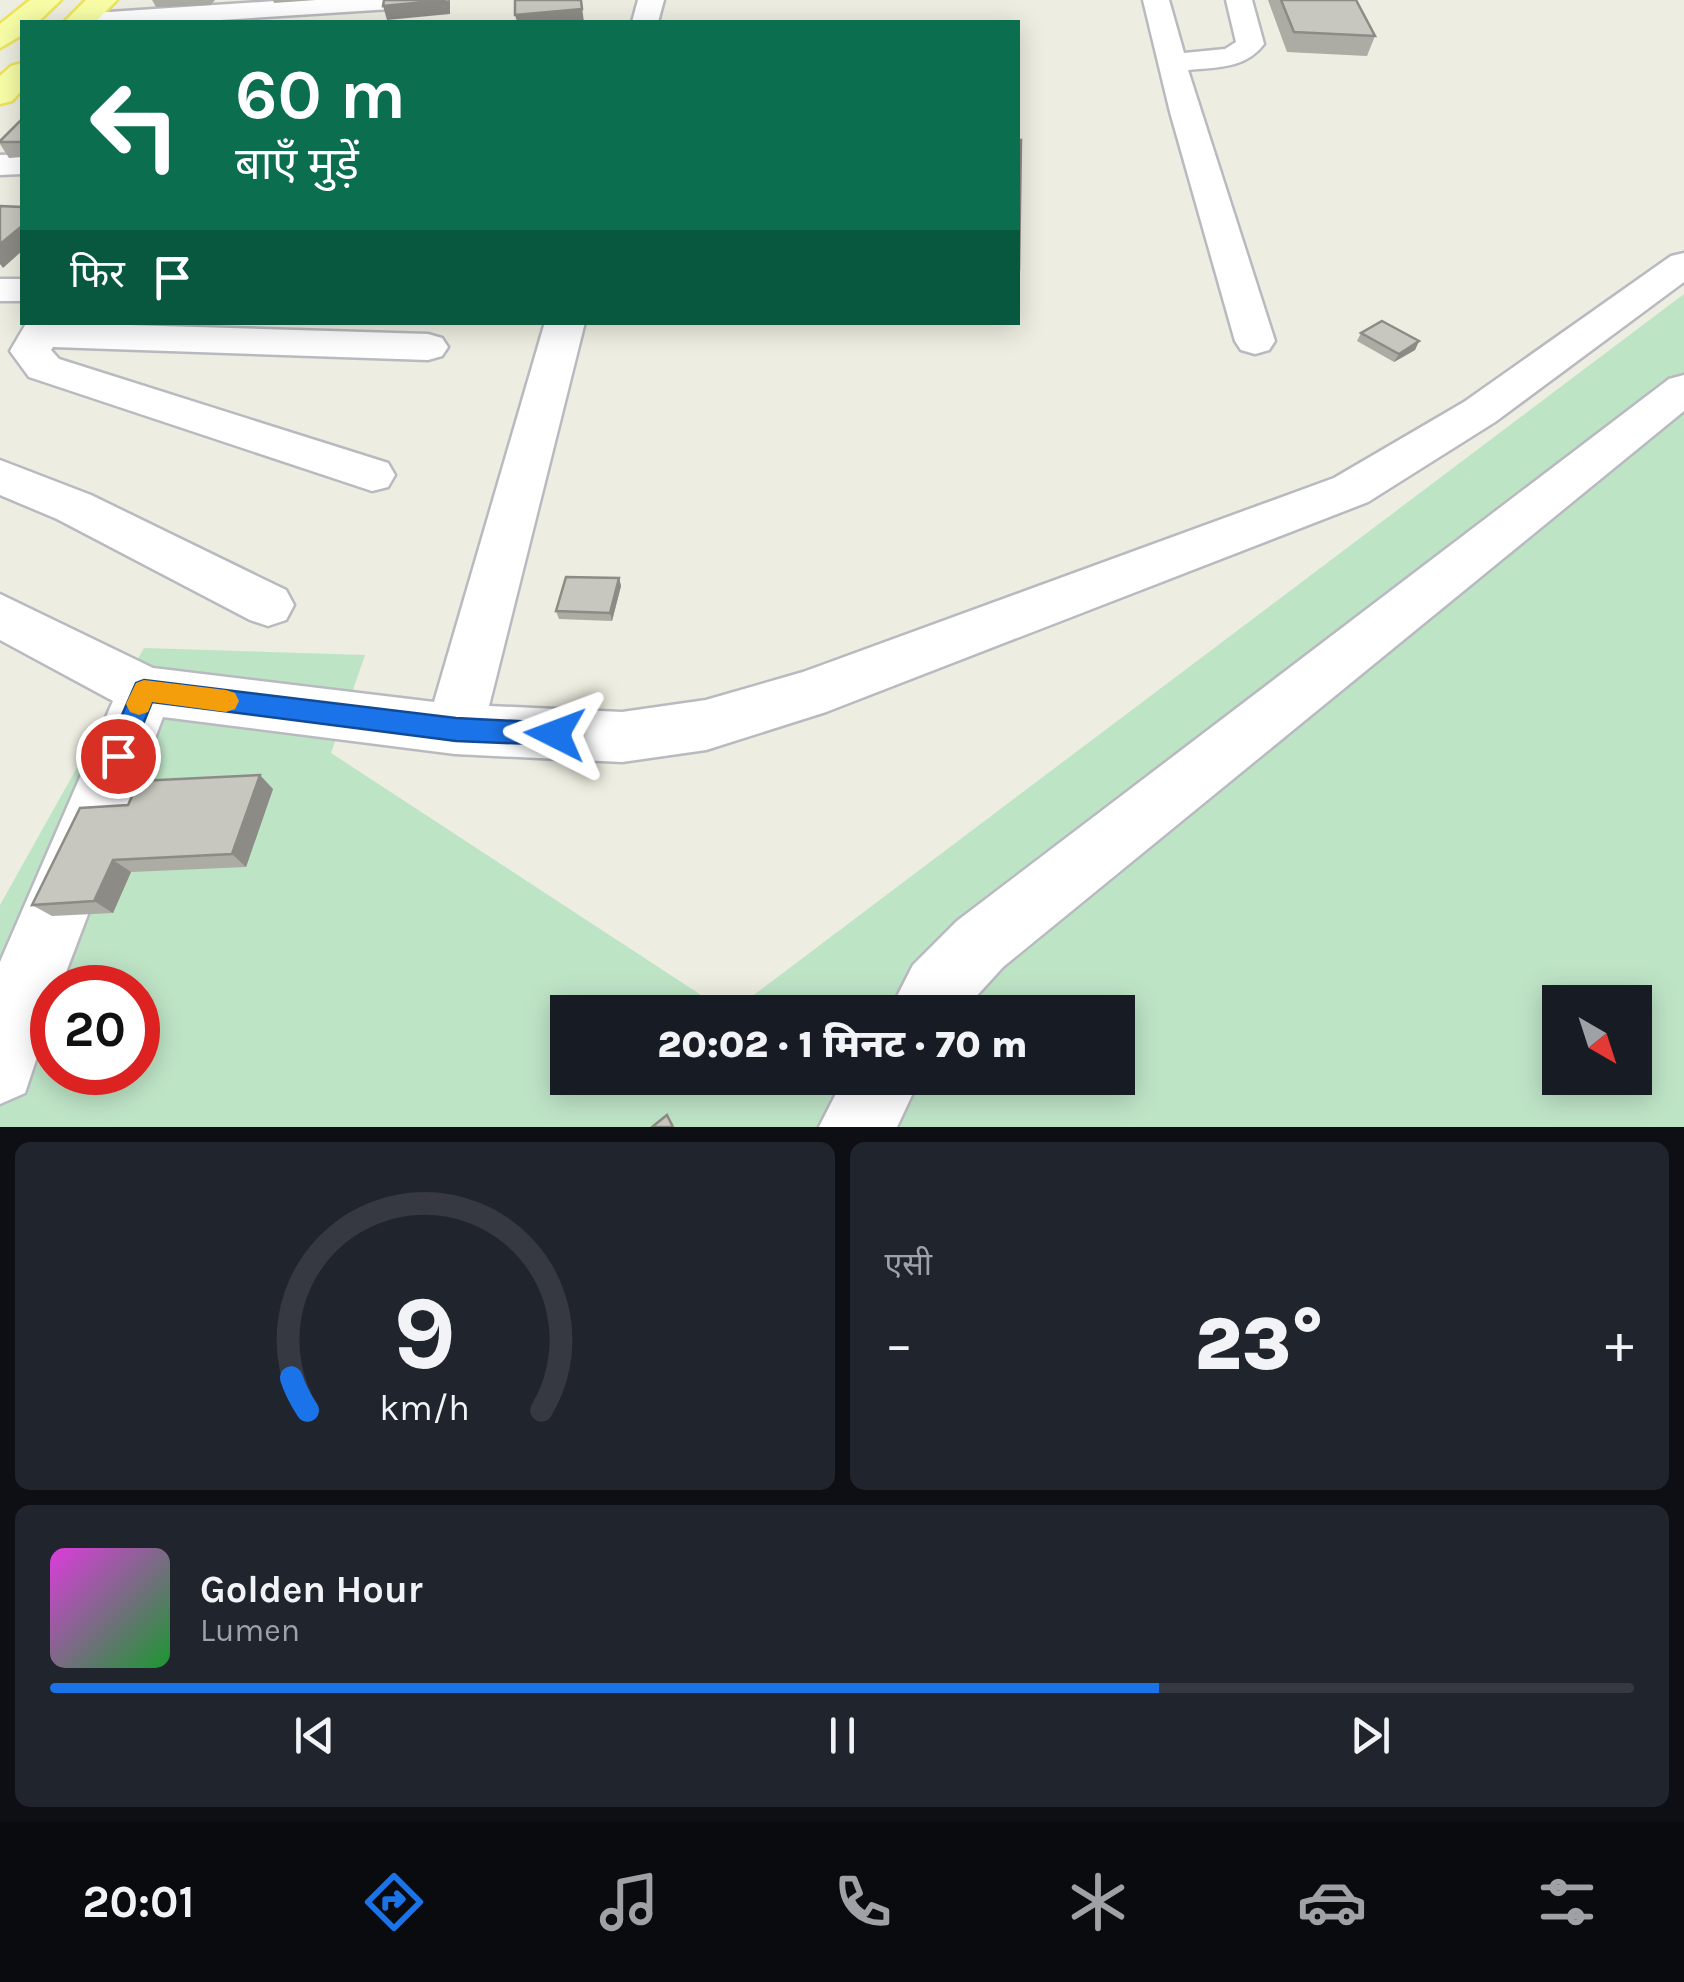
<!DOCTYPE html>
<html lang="hi">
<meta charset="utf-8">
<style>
:root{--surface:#171b24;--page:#20242c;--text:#f1f3f6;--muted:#9ea1a6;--line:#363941;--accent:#1a73e8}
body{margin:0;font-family:Karla,"Noto Sans Devanagari",sans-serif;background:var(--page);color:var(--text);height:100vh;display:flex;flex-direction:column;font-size:38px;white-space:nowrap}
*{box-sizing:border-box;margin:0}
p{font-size:32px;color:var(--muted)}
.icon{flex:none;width:55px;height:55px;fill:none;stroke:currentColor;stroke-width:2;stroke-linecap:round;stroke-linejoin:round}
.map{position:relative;height:1127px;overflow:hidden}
.details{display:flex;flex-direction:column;gap:15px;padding:15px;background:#0d0f14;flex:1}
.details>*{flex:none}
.guide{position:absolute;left:20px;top:20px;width:1000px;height:305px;border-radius:0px;box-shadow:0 5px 25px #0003;background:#0b6e4f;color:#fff;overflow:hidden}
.needle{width:65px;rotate:141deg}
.buttons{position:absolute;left:1542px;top:985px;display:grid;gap:20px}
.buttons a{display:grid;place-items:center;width:110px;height:110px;border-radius:0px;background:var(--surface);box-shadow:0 5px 25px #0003;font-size:50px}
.speed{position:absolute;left:30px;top:965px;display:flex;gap:20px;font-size:50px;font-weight:700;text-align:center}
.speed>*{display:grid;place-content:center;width:130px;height:130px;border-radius:50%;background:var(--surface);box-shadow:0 5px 25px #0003;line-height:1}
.speed .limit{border:15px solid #d22;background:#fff;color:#111}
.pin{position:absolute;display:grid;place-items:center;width:85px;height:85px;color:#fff;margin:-42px;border:5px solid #fff;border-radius:50%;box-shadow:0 2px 10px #0007}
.me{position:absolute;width:110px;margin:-55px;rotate:273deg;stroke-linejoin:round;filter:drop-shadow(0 0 8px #0008)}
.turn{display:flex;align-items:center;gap:35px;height:210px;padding:0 50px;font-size:45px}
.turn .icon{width:130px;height:130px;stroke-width:2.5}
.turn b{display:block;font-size:70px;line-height:85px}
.then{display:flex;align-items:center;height:95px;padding:0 50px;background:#0003;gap:20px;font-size:38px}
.big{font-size:75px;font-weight:800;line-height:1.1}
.details .widget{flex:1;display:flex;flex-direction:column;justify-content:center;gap:15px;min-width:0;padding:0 35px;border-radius:15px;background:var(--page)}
.details .dial{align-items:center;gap:0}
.dial svg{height:260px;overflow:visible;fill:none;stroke:var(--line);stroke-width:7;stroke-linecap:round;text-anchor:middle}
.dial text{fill:var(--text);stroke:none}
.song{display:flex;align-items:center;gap:30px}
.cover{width:120px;height:120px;border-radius:15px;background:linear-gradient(135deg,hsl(300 70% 55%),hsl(130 70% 35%))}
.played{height:10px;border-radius:5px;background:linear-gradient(90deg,var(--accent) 70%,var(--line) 70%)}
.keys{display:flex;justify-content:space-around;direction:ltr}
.heat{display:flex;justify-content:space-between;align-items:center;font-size:55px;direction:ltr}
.details .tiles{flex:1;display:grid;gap:15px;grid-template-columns:1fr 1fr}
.widget:last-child{grid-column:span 2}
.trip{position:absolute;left:550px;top:995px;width:585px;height:100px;border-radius:0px;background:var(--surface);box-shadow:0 5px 25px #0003;font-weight:800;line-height:100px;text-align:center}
.tab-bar{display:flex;height:160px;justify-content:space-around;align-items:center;background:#090b0e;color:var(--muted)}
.tab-bar .icon{width:70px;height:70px}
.tab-bar .active{color:var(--accent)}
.tab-bar b{font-size:45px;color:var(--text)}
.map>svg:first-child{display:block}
</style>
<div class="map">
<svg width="1684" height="1127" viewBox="0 0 1684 1127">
<rect width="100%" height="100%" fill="#edede1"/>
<path fill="#bee4c6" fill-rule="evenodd" d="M1684,294V1127H0V905L144,648L365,655L331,753L727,1012H568V1078H1118V1012H731ZM52,988H138V1072H52ZM1560,1002H1635V1078H1560Z"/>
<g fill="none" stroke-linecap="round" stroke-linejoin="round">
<g stroke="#b9bac0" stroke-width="5">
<path id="minor" d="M290,0H420L407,8L189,22H66L79,14Z
M638,0H664L658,22H632Z
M1143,0H1169L1184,53L1225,49L1236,42L1226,0H1252L1264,44C1245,69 1217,67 1188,70L1275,341L1269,350L1255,354L1241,350L1235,341L1170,112Z
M22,154V174L0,175V155Z
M1684,253V282L1495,422L1368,502L826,712L706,750L622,762L455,754L163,717L60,988H52V1012L25,1093L0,1104V962L113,701L0,640V594L153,668L434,702L545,322H585L489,706L622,712L706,700L803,672L1334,478L1464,402L1671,256Z
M0,279H22V301H0Z
M27,322L428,334L442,338L448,347L442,356L428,360L53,347L51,350L59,359L388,463L395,475L388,487L372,491L29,377L10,351Z
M1684,375V411L1003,967L962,1012H889L913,965L957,921L1669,379Z
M0,460L91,495L286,590L294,605L286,620L268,626L250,620L57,519L0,495Z
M844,1078H920L897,1127H819Z"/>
</g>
<g stroke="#eee459" stroke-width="5">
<path id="major" d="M30,0H61L38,22H22V35L0,48V24Z
M86,0H117L95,22H64Z
M22,63V90L12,101L0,104V76L11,66Z"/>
</g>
<use href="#minor" fill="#fff" fill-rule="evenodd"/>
<use href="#major" fill="#f8fda6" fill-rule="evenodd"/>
</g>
<path fill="#acaba4" d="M152,0H215L211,5L156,7Z
M273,0H316L274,3Z
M1268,0H1356L1375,36L1367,56L1287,52Z
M22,119V157L9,158L0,144V141Z
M1361,333L1419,341L1415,350L1394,362L1357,341Z
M619,578L621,586L612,621L559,619L556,611Z
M273,789L246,867L131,872L113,913L52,916L32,905L128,805Z"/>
<path fill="#8c8b86" d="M450,0V14L387,20L383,6Z
M581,0L584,22H517L515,15Z
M22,226V251L3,268L0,264V244Z
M1419,341L1415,350L1394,362L1399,354Z
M619,578L621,586L612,621L610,613Z
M260,775L273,789L246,867L232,854Z
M113,860L131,872L113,913L94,901Z"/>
<path fill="#c8c7bf" stroke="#8c8b86" stroke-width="2.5" d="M384,0H446L383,6Z
M515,0H581L582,9L515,15Z
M1281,0H1356L1375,36L1294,32Z
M22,119V142H0V141Z
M1018,140H1021L1019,270H1018Z
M0,206L22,207V226L0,244Z
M1382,321L1419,341L1399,354L1361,333Z
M566,577L619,578L610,613L556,611Z
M260,775L232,854L113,860L94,901L32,905L80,808L128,805L139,781Z
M667,1115L673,1127H652Z"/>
<path fill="#1a73e8" stroke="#114b97" stroke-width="2.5" d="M144,680L456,718L555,723L564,726L568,734L564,742L555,745L456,741L152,702L127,764L118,768L108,764L104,756L136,683Z"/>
<path fill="#f59e0b" d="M144,680L226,690L235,693L239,701L235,709L226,712L152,702L148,712L139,715L130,712L126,704L136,683Z"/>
</svg>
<div class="buttons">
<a><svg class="needle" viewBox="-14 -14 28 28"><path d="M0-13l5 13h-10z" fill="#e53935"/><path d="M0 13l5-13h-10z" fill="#9ea1a6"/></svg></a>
</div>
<div class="speed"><div class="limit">20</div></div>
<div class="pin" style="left:118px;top:756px;background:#d93025"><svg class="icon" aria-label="arrive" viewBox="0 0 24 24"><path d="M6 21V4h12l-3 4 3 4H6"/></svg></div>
<svg class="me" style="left:555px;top:734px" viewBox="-20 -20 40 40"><path d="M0-17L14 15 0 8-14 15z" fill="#1a73e8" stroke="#fff" stroke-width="4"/></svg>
<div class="trip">20:02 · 1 मिनट · 70 m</div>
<div class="guide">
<div class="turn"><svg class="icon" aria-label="left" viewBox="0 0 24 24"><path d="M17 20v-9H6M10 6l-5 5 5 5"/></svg><div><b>60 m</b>बाएँ मुड़ें</div></div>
<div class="then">फिर<svg class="icon" aria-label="arrive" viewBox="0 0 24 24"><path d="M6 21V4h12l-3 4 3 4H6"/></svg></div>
</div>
</div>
<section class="details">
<div class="tiles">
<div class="widget dial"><svg viewBox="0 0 100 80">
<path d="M14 69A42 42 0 1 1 86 69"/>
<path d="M14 69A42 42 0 0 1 9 59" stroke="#1a73e8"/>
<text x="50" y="56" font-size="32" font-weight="700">9</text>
<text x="50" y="72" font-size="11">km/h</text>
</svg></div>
<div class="widget"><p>एसी</p>
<div class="heat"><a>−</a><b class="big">23°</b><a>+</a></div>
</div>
<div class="widget">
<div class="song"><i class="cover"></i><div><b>Golden Hour</b><p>Lumen</p></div></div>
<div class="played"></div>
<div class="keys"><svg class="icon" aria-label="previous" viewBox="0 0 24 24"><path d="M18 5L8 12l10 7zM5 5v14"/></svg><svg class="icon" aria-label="pause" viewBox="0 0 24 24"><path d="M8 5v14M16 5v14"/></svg><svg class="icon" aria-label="next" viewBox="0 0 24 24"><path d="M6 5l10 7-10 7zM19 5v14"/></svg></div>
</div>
</div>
</section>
<nav class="tab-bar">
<b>20:01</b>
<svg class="icon active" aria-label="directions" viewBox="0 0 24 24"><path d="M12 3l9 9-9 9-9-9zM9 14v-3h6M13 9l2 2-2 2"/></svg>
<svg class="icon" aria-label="music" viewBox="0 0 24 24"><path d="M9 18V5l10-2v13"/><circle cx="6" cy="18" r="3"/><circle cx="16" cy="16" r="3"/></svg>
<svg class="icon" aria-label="phone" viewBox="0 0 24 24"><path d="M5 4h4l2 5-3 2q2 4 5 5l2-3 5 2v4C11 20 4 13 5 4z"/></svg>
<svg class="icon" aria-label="climate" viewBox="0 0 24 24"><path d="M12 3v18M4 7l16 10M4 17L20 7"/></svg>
<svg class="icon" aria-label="car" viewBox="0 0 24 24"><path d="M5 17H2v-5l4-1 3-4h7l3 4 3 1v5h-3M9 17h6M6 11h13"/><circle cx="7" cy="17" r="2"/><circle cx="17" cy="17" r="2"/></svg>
<svg class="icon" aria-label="filters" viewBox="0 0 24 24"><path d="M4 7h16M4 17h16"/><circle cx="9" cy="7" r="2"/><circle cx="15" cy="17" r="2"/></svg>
</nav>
